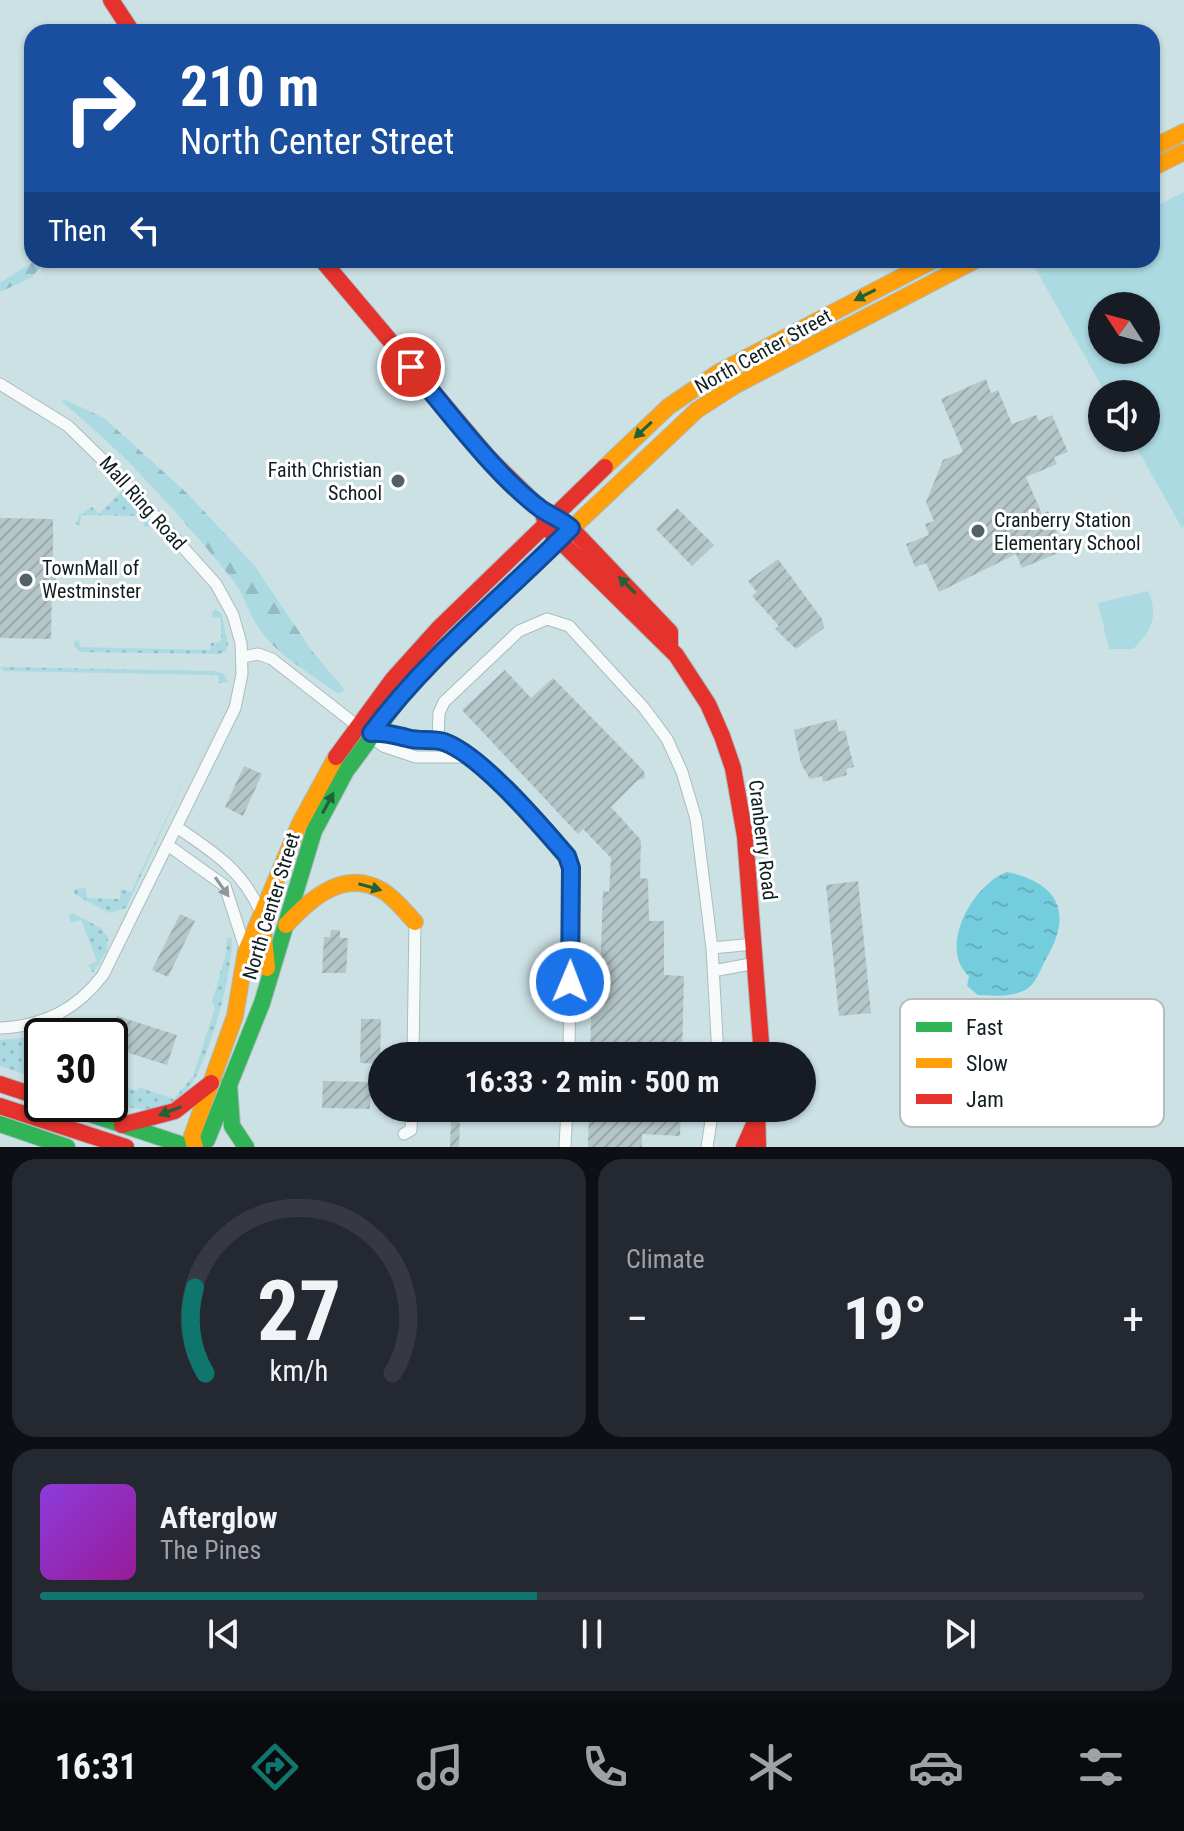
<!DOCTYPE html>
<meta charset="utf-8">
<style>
:root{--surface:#171b24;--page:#242831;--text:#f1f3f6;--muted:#9ea1a6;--line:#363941;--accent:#0f766e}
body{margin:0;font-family:"Roboto Condensed",sans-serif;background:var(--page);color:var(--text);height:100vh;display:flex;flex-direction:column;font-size:30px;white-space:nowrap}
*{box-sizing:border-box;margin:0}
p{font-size:26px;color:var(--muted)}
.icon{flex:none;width:44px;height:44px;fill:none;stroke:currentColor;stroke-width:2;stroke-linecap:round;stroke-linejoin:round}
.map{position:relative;height:1147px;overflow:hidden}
.sheet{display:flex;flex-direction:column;gap:12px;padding:12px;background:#0d0f14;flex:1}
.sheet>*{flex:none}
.guide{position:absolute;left:24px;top:24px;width:1136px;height:244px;border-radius:24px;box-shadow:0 2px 6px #0004;background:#1a4fa0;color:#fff;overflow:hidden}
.needle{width:52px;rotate:306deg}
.controls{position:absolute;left:1088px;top:292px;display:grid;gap:16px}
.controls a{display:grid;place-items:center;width:72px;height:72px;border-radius:50%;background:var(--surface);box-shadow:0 2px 6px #0004;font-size:40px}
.speed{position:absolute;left:24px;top:1018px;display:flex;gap:16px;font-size:40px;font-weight:700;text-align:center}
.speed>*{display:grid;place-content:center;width:104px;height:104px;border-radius:50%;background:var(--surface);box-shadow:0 2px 6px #0004;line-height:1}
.speed .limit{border:4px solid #111;border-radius:12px;background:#fff;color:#111}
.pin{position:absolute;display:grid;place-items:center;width:68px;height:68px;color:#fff;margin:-34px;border:4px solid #fff;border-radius:50%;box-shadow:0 2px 8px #0007}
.me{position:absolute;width:88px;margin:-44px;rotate:1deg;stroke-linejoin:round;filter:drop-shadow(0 0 6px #0008)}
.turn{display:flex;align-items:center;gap:28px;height:168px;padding:0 24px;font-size:36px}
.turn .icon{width:104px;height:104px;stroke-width:2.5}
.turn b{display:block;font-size:56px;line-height:68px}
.then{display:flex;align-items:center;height:76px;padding:0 24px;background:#0003;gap:16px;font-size:30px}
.big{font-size:60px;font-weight:700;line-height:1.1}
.sheet .card{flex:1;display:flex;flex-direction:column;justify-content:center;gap:12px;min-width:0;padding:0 28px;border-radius:24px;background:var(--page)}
.sheet .dial{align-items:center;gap:0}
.dial svg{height:208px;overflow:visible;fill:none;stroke:var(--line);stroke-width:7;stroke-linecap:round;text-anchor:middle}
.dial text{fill:var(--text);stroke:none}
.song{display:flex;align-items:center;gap:24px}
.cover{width:96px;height:96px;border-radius:12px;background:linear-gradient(135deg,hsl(270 70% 55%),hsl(300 70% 35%))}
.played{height:8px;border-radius:4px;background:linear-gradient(90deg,var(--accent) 45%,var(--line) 45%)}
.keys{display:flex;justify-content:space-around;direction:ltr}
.heat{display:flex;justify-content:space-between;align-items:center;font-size:44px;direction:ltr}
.sheet .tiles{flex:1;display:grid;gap:12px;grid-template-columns:1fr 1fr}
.card:last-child{grid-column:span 2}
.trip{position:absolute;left:368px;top:1042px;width:448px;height:80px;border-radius:40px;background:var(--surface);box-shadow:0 2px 6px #0004;font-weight:700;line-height:80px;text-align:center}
.tab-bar{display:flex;height:128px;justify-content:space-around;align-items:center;background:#090b0e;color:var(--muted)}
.tab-bar .icon{width:56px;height:56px}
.tab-bar .selected{color:var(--accent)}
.tab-bar b{font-size:36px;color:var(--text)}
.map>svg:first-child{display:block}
</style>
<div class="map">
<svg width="1184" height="1147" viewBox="0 0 1184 1147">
<defs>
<pattern id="green-dots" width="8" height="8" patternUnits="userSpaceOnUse" patternTransform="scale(2)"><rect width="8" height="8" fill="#acdae3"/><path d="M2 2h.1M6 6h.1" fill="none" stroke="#93bbc2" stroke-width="1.8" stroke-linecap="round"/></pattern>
<pattern id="forest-firs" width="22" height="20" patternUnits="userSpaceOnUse" patternTransform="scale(2)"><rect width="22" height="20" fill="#acdae3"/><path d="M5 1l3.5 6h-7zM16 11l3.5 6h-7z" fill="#93bbc2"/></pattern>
<pattern id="water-ripples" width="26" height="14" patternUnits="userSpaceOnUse" patternTransform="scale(2)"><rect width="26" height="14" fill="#74cddd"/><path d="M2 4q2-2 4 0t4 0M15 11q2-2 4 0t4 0" fill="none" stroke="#63b0bd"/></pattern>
<pattern id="building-hatch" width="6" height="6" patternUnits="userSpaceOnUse" patternTransform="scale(2)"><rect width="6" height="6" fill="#b5c6c8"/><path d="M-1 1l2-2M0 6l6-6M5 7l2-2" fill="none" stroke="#9aaaac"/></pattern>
</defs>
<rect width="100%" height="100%" fill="#cce1e4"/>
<path fill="url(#green-dots)" d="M123,490L152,523L151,526L144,527L143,516L81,515L80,526L76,524L79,515L92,507L99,514Z
M215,609L221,613L228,644L226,651L219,654L80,652L74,646V641L79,640L80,647L210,650L211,643L221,642V618L211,617Z
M0,667L216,671L224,674L228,682L219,683L218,675L4,671Z
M189,771L126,908L109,913L74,894V889L86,888L87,898L120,899L121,889L131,892Z
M72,913L101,928L108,937L107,950L93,973L88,965L97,961L81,920L71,923L69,916Z
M227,938H232C233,971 204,1095 170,1106C149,1113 130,1108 110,1102V1082L137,1091L139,1087L174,1099L193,1076L215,1008L212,1002L226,954Z
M32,1037L42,1060V1080L0,1066V1040Z"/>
<path fill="url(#forest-firs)" d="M36,260H47L32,277L0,292V283Z
M64,399L104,418L189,495L254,565L312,651L345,690L338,694C312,674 276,655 258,627C248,612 244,593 232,579C180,515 126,454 62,402Z"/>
<path fill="#acdae3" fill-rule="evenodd" d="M1184,192V525L1182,528L1131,438H1146V394H1106L1034,266L1046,260H1152V208ZM1102,306H1146V350H1102Z
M1148,591C1159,616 1152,631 1133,649H1109L1098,603Z"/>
<path fill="url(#water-ripples)" d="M1007,872C1058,883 1073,912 1047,957C1041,967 1037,982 1027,989C1014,997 993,996 978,995L967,986L969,976C937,948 973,884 1007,872Z"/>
<path fill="url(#building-hatch)" d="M986,379L991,393L998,390L1012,424L1036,415L1039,421L1052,415L1068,452L1054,457L1057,464L1026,477L1042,514L1048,511L1059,537L1052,540L1058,553L1022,568L1016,554L939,592L926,563L915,567L906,544L929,535L925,524L934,521L926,502L943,460L963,452L941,399Z
M677,508L714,545L692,566L656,529Z
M0,518L53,519V567L56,579L52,590L51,639L0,638Z
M778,559L822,619L824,628L796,649L775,629L779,626L752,596L757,592L748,581Z
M505,670L531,698L553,678L644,771L645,778L638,780L611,807L641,840L640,878L648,879L649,921H664V975L684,976L682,1056H590L592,977H600L603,891L609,892L611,858L583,829L578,834L462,710Z
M836,719L839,732L845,730L854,767L846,769L847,775L823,782L822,776L810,779L801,764L794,730Z
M244,766L262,774L243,816L225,807Z
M858,881L871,1013L839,1016L826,885Z
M180,914L195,921L168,977L152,970Z
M331,930H340V938H348L346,973H322L324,937H330Z
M117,1016L177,1035L167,1065L110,1047Z
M361,1019H381L380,1064L360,1063Z
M323,1081L370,1082V1109L322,1108Z
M589,1108H681L680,1136L642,1134V1147H588Z
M451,1119H460L459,1147H450Z"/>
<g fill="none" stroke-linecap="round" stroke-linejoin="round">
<g stroke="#abbbbe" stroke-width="13">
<path id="street" d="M0,384L68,426L116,473L216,584L233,615L241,643L242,674L235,708L103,975C76,1010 44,1026 0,1028
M243,657L258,654L272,659L383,746L416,757H467
M371,733C386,732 393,735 407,738C419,742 432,738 444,742C480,755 541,826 567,856L571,868L569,1056
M438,740L439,713L444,702L519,631L547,619L569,626L644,708L667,739L682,772L696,819L712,948L718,1056
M178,828C214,852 244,872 261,913
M169,846L225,886L246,951
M712,948L754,944
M713,971L756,963
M413,1056L415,922
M404,1134L411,1130L412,1108
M565,1147L567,1108
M707,1147L713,1108"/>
</g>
<g stroke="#abbbbe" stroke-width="18">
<path id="fast" d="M229,1084L232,1126L246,1147
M60,1104L189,1147
M0,1124L67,1147
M199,1147L207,1140L262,1003L314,831L346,771L403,694"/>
</g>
<g stroke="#abbbbe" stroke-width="18">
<path id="slow" d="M1152,148L1184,132
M1152,168L1184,152
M605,467L668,407L719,372L934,260
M403,694L459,635L697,410L736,385L976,260
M262,916L267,968
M286,925C311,898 345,868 383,891C396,899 405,912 415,922
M195,1147L192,1136L235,1016L246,951L300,823L336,757"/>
</g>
<g stroke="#abbbbe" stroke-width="18">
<path id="jam" d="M111,0L132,32
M322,260L489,458L542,510L558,516L571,528L670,632V646
M542,510L547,528L676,655L708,704L722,736L733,768L745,836L762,1056
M336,757L393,679L438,629L605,467
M0,1084L42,1098
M0,1106L126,1147
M757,1108L758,1147
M122,1125L175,1111L211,1083
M744,1147L756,1120"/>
</g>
<use href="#street" stroke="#f7fafb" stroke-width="11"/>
<use href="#fast" stroke="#30b455" stroke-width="16"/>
<use href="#slow" stroke="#ff9f0a" stroke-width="16"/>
<use href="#jam" stroke="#e5322d" stroke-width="16"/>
</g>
<defs><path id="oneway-solid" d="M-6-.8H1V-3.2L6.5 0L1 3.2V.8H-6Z" transform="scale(2)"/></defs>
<g fill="#1e6238">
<use href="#oneway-solid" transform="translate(865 295) rotate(153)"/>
<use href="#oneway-solid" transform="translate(643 430) rotate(137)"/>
<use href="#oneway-solid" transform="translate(627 585) rotate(-135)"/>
<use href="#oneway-solid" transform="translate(328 803) rotate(-62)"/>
<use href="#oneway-solid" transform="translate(370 887) rotate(16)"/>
<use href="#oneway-solid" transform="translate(170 1111) rotate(159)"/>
</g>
<use fill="#8f9799" href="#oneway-solid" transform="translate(222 887) rotate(55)"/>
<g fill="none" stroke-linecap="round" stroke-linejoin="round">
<g stroke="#114b97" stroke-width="20">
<path id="route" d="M411,367C446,409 497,477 541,509C551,516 561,519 571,528C503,597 429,655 371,733C386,732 393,735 407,738C419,742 432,738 444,742C481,755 540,825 567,856L571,868L570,982"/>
</g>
<use href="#route" stroke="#1a73e8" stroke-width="14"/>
</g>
<g fill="#516265" stroke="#fff" stroke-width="3">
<circle cx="398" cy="481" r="8"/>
<circle cx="978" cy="531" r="8"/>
<circle cx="26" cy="580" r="8"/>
</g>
<g text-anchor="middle" stroke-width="6" stroke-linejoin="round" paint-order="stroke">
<g font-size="20" fill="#0f1e21" stroke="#fff">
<text transform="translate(763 351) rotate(-29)" y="7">North Center Street</text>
<text transform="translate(143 503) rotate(48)" y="7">Mall Ring Road</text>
<text transform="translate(763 840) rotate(83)" y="7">Cranberry Road</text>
<text transform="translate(271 906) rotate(-73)" y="7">North Center Street</text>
</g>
<g font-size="20" fill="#0f1e21" stroke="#fff" text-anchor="start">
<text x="382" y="477" text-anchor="end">Faith Christian<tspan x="382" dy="23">School</tspan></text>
<text x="994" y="527">Cranberry Station<tspan x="994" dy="23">Elementary School</tspan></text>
<text x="42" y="575">TownMall of<tspan x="42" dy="23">Westminster</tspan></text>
</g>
</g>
<rect x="900" y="999" width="264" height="128" rx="12" fill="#fff" stroke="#b7bcbc" stroke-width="2"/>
<rect x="916" y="1022" width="36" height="10" fill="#30b455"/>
<rect x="916" y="1058" width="36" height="10" fill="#ff9f0a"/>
<rect x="916" y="1094" width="36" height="10" fill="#e5322d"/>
<g font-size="22" fill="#0f1e21">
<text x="966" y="1035">Fast</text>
<text x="966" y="1071">Slow</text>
<text x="966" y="1107">Jam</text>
</g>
</svg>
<div class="controls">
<a><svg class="needle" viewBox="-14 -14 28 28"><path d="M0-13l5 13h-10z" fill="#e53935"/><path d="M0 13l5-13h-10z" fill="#9ea1a6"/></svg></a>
<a><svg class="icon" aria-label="sound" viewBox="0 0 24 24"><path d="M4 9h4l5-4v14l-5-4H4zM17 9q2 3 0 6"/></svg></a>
</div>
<div class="speed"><div class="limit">30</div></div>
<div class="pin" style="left:411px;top:367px;background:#d93025"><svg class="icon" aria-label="arrive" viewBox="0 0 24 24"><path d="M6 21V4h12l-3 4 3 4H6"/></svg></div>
<svg class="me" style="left:570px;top:982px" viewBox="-20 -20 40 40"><circle r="17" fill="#1a73e8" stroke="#fff" stroke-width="3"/><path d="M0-11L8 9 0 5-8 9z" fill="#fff"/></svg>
<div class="trip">16:33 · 2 min · 500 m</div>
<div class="guide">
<div class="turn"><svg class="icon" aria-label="right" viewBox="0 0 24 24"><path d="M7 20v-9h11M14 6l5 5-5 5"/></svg><div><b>210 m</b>North Center Street</div></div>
<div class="then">Then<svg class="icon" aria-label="left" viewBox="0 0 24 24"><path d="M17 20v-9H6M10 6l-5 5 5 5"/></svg></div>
</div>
</div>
<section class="sheet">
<div class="tiles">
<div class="card dial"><svg viewBox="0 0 100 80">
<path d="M14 69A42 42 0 1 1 86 69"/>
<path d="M14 69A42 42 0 0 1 10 36" stroke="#0f766e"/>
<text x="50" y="56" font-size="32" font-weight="700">27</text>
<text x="50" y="72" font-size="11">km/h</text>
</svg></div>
<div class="card"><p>Climate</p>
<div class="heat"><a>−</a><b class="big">19°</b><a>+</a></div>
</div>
<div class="card">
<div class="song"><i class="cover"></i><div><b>Afterglow</b><p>The Pines</p></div></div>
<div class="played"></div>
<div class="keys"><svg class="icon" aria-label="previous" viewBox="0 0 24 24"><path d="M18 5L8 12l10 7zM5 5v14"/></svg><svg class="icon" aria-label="pause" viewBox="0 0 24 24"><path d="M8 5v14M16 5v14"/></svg><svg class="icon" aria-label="next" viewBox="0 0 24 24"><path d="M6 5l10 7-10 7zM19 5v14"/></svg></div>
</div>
</div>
</section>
<nav class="tab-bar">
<b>16:31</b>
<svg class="icon selected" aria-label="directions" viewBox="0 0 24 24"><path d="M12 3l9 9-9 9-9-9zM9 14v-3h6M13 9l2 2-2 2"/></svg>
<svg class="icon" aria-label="music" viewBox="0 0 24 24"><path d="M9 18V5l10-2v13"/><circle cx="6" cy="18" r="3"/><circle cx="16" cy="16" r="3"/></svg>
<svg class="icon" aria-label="phone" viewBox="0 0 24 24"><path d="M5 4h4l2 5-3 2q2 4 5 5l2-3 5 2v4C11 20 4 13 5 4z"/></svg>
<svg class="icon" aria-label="climate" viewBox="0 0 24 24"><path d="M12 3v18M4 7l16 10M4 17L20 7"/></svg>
<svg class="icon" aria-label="car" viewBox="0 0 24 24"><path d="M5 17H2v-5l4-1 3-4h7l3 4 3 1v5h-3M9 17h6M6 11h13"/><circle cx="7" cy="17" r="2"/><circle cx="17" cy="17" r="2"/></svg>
<svg class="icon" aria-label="filters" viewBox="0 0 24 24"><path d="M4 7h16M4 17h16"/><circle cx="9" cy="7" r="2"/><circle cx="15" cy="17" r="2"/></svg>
</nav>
